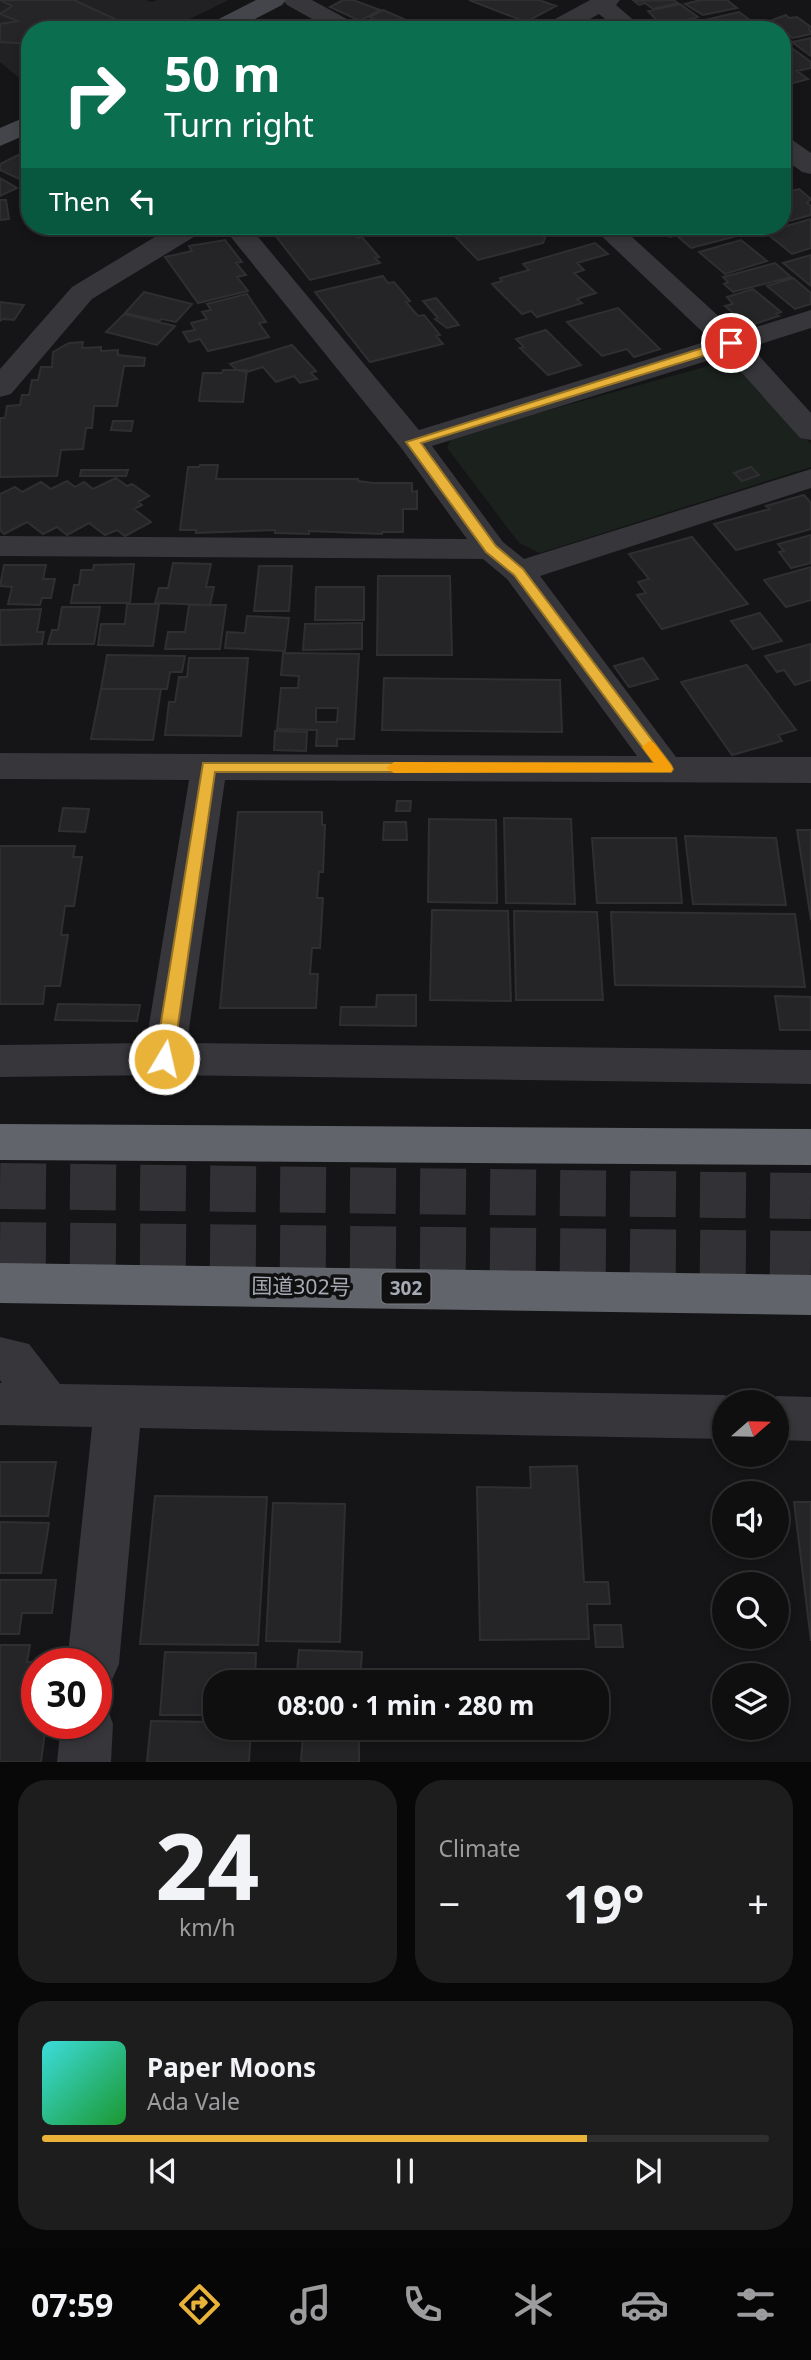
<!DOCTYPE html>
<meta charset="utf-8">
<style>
:root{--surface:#100f10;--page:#1e1d1e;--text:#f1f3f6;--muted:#9c9c9f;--line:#302f30;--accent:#e9b239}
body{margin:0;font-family:"Noto Sans","Noto Sans JP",sans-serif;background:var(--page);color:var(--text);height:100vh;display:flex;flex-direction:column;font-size:26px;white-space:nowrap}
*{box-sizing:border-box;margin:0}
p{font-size:23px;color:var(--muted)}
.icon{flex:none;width:38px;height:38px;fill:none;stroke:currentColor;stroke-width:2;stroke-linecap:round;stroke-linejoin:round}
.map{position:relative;height:1762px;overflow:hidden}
.drawer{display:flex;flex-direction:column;gap:18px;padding:18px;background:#090809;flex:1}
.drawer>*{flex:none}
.banner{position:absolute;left:21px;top:21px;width:770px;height:214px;border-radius:28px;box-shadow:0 4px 10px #0003,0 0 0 2px var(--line);background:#0b6e4f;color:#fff;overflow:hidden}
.needle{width:46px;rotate:70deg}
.tools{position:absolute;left:712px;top:1390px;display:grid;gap:14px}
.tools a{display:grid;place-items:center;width:77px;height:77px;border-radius:50%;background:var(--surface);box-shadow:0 4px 10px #0003,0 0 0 2px var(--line);font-size:35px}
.speed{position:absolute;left:21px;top:1648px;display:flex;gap:14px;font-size:35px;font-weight:700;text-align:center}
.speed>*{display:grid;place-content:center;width:91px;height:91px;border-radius:50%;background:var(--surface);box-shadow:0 4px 10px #0003,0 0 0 2px var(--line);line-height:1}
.speed .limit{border:10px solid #d22;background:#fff;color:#111}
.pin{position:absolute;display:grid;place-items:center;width:60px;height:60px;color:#fff;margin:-30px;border:4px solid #fff;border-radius:50%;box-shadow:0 2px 7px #0007}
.me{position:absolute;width:77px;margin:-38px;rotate:9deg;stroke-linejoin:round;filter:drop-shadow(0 0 5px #0008)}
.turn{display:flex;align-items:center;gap:24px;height:147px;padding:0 28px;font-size:32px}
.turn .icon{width:91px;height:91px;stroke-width:2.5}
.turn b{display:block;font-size:49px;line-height:60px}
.then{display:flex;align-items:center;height:66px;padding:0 28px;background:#0003;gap:14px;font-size:26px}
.big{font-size:52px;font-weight:700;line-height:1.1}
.drawer .tile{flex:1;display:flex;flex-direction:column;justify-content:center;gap:10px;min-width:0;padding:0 24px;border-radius:28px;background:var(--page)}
.drawer .dial{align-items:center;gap:0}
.dial b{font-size:91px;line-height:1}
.song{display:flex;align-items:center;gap:21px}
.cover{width:84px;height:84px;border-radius:10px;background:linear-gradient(135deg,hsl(180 70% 55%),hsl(130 70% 35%))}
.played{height:7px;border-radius:4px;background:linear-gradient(90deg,var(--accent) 75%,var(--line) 75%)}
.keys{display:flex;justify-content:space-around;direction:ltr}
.heat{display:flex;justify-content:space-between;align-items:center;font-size:38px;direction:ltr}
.drawer .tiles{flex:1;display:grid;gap:18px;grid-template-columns:1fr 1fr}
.tile:last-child{grid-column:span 2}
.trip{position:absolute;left:203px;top:1670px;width:406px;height:70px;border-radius:28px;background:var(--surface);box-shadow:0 4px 10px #0003,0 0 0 2px var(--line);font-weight:700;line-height:70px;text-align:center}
.dock{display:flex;height:112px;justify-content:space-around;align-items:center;background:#060606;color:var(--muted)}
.dock .icon{width:49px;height:49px}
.dock .active{color:var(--accent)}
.dock b{font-size:32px;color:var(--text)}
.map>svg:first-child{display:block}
</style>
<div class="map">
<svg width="811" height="1762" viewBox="0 0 811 1762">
<rect width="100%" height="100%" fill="#151416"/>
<path fill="#212123" d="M0,0H146L152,2L157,0H229L167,30H30V87L0,62Z"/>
<path fill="#1b211c" d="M733,359L811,444V467L540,553L519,543L447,448L452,437Z"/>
<path fill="#252527" stroke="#2f2f32" stroke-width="2" fill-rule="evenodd" d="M0,0H74L128,25L118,30H30L29,44L0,42V24L18,21L0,14L12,6Z
M343,0H353L380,10L360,21L330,7Z
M469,0H539L556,6L526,22Z
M673,0L678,3L653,9L645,3L639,5L634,1Z
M701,0H727L737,8L703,15L685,4Z
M680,4L698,17L662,26L648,11Z
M383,10L413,23L399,30H377L367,26L378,21L369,17Z
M739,12L757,25L739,30L692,28L711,24L705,20Z
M786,15L789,18L797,17L811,27L809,28L811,34L793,38L770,21Z
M601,23L604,26L610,25L615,29L579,30Z
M811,38V56L792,42Z
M793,49L811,62V68L797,71L808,79L782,86V52Z
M20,154L30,158V184L0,170V164Z
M0,178L17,188L0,196Z
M799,189L811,199L807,203L811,206V215L782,223V193Z
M0,200H6L9,219L0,220Z
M811,219V248L792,254L765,232Z
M268,226H347L357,238L362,237L379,257L375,258L380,263L310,280Z
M445,226H532L545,238L543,243L478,260Z
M666,226H721L733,237L691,248L676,235L670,237L659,227Z
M225,240L242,262L236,263L246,275L237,277L248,291L198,303L165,257L192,251L189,246Z
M741,240L767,261L725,274L699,252Z
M595,243L608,254L577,263L584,270L574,273L596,293L577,299L582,303L537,317L531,311L522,314L492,284L502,281L500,278L529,270L523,264Z
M811,255V286L783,263Z
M775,263L791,277L733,292L724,284L728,282L723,277Z
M383,276L388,283L394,282L410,301L406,302L418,316L424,315L440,335L436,336L443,344L370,362L315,292Z
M793,278L811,293V304L795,309L767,286Z
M753,289L781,312L776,314L779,316L748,326L725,306L733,304L727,297Z
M144,292L192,304L176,322L162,319L159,321L125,313Z
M247,294L266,322L259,323L269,337L208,351L200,339L189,342L183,332L195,330L191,323L207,319L202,312L211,310L207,304Z
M436,298L459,325L447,328L435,319L438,318L423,301Z
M0,302L24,305L14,320L2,319L0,321Z
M618,308L660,349L634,357L627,349L602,356L567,322Z
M124,314L175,326L157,345L106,332Z
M546,330L581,365L548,375L520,348L524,347L516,339Z
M83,342L82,348L101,347V351L118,350V355L145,358L144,366H124L117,406H94L92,428H86L83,449L61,450L57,476L0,477V418H5L7,406L20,405L22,395H29L32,380H38L41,367H52L53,352L69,343Z
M292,345L316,371L311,373L317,379L300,383L294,376L276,382L263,367L247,372L237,370L230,364Z
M223,370H247L243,402L199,401L203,373H222Z
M113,421H133L131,431L111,430Z
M200,465H218L216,479H358V481L373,483H412V492L417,491V509H403V532H382V534L309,531V534L275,533V530L196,533V530H180L188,467H199Z
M751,467L759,475L742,481L734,473Z
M81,470H128L126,476H80Z
M116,478L127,486L132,484L149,496L138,502L142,505L134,509L151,522L125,536L117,530L105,535L89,523L67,535L57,527L43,534L27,522L4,534L0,530V494L15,487L22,492L41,482L51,489L67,481L75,487L84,482L93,489Z
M804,495L811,503V529L736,550L714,524L770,509L766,506Z
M811,535V563L791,568L779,552L784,551L778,544Z
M692,537L748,604L662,629L637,595L646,593L638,582L649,579L629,554Z
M173,563L211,564L206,587H214L210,605L155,603L159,588H168Z
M134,564L130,603H71L74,585H79L81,570H93L94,565Z
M4,565H46L43,579H55L51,598H42L40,605L8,604L12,587L0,586Z
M259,566H292L289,611H254Z
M811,567V600L786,607L764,580Z
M378,576H450L452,655H377Z
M316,587H364V620H315Z
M127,604H159L153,646L98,645L101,624H125Z
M189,605H226L220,649H165L168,632H185Z
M62,607H100L94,644H48L52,630H58Z
M41,609L37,632H44L42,644L0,645V610Z
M760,613L782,641L753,649L731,621Z
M247,616L289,618L285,651L225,648L227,632L245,633Z
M362,623V649L303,650L305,624Z
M811,644V680L795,685L784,670L777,672L765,656Z
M283,653L359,654L354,739H337V746H316L317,730L277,729L281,688H298L299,676L281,675ZM316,708H338L337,722H316Z
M107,655L185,656L182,672H170L167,689H101Z
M189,658H248L241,736L165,735L169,702H175L179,677H187Z
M643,658L658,679L629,687L614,666Z
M747,665L796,730L778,735L782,741L732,755L681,682Z
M384,678L560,680L562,732L382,730Z
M101,689H161L153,740L91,739Z
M275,731L307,732L306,751L274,750Z
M397,801H411L410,811H396Z
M63,808L89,809L85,832L59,831Z
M238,812H322V825H325L323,872H319L317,898H323L320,948H312L310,974H318L316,1008H220Z
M504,818L571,819L575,904L506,903Z
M429,819L496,820L497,903L428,902Z
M384,822H406L407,840H383Z
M797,830H811V920Z
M685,836L776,838L786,905L693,904Z
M592,838H676L682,903H597Z
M0,846H75L73,857H82L74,906H65L61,935H68L60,986H45L43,1004H0Z
M432,910L508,911L511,1001L430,1000Z
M514,911L597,912L603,1000H516Z
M611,912L795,914L805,987L615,985Z
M377,995H416V1026L340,1025L341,1007H376Z
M775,996L811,997V1030H780Z
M58,1004L140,1005L137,1021L55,1020Z
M0,1462H56L48,1516H0Z
M577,1466L584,1582H608L610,1604H587L589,1639L480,1640L477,1487L531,1488L530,1467Z
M155,1496L267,1497L258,1645L140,1644Z
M794,1502H811V1641Z
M273,1503L345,1504L340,1642L266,1641Z
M0,1522L49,1523L41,1573H0Z
M0,1580H56L52,1613H22L19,1634H0Z
M594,1625H621L623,1647H596Z
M0,1645H30L27,1662H44L37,1664V1724H46L41,1762H0Z
M299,1650L362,1652L360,1682H296Z
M165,1652L256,1653L255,1682H215V1715H160Z
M151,1721L215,1722V1727H251L249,1762H147Z
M303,1733L359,1734V1762H301Z"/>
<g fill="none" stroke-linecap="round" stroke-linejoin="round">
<path stroke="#323236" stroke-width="46" stroke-dasharray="46 24" stroke-linecap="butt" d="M0,1186L811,1196
M0,1245L811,1254"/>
<path fill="#36363b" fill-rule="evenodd" d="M283,0H312L358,25L362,30H332L287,5Z
M590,0H620L616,5L645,30H618L599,14L570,30H540L544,25Z
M782,136L791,139L811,153V174L802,172L782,157Z
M173,226H206L202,232L92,299L11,394L0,397V369L72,287Z
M222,226H249L419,430L711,340L591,226H620L737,333L811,310V328L751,347L811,413V440L800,438L726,355L432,446L503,542L524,559L811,469V488L540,576L676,757H811V783L225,780L187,1043L811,1050V1084L164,1075L0,1077V1045L146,1043L189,780L0,779V753L637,756L507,579L483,559L0,556V536L467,539L402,449Z
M0,1337L29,1344L60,1384L724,1395L741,1402H724V1439L140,1428L119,1664L111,1682L96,1688V1664H67L92,1427L0,1425V1383H2L0,1380Z
M777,1396L811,1397V1441L777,1440V1402H763Z
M96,1701L106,1705L113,1724L111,1762H57L61,1724H96Z"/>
<path fill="#44454b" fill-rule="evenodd" d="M256,0H286L282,5L234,30H203L207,25Z
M30,115V133L0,146V128Z"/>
<path fill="#62646c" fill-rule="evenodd" d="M0,1124L811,1129V1165L0,1160Z
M0,1263L811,1275V1315L0,1303Z"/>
</g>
<path fill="#e9b239" stroke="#977425" stroke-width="2" d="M731,339L737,343L735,346L421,443L496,546L523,569L671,765L673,769L671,772H215L173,1059L170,1064H158L155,1059L203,763H654L514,575L486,552L406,442Z"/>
<path fill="#f59e0b" d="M649,741L654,743L671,765L673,769L671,772L394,773L386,768L394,762L654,763L642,747Z"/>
<g text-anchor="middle" stroke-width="7" stroke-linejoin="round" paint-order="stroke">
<rect fill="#101011" stroke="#7a7c84" stroke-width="2" x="381.5" y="1272.5" width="49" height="31" rx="5"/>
<g font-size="19" font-weight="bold" fill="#a7abb6">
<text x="406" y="1295">302</text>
</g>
<g font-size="21" fill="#a7abb6" stroke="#101011">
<text transform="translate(301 1287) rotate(1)" y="7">国道302号</text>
</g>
</g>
</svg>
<div class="tools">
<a><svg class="needle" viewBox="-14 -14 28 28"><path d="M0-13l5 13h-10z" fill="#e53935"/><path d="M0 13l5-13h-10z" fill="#9c9c9f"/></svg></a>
<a><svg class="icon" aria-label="sound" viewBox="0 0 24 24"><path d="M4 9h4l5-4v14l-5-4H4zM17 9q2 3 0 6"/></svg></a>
<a><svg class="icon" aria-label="search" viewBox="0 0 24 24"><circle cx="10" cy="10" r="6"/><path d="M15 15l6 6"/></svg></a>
<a><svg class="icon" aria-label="layers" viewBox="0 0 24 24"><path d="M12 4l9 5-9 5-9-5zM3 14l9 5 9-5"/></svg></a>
</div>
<div class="speed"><div class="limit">30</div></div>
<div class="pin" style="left:731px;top:343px;background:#d93025"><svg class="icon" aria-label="arrive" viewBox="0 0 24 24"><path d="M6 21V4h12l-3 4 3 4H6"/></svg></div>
<svg class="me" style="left:164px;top:1059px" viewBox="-20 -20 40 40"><circle r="17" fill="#e9b239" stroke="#fff" stroke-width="3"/><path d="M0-11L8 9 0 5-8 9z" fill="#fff"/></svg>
<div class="trip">08:00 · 1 min · 280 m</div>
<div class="banner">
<div class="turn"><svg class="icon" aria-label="right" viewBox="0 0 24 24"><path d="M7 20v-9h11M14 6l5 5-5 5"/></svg><div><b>50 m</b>Turn right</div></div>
<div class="then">Then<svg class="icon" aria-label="left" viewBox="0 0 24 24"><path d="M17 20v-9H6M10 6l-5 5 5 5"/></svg></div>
</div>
</div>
<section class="drawer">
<div class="tiles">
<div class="tile dial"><b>24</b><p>km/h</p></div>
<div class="tile"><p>Climate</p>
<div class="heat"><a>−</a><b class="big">19°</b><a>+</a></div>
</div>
<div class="tile">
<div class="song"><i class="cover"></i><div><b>Paper Moons</b><p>Ada Vale</p></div></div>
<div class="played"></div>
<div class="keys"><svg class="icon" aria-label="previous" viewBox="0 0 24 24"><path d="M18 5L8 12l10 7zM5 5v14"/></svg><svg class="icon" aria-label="pause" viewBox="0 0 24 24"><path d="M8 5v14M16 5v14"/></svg><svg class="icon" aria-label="next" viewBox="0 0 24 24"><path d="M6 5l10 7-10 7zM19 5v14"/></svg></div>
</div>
</div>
</section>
<nav class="dock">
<b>07:59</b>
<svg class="icon active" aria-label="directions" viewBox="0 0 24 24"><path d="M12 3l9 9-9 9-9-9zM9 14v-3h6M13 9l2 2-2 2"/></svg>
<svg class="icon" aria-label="music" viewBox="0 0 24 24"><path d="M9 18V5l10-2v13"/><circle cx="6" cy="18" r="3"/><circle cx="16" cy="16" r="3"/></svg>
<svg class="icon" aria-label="phone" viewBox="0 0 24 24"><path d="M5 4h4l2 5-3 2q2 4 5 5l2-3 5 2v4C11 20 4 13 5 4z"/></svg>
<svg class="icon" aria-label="climate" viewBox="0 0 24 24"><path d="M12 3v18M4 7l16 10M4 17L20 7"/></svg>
<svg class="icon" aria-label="car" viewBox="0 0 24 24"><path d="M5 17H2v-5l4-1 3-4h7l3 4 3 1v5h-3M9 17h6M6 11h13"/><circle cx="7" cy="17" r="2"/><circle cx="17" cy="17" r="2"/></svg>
<svg class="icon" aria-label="filters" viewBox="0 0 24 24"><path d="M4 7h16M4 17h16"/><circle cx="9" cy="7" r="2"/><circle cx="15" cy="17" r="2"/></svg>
</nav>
